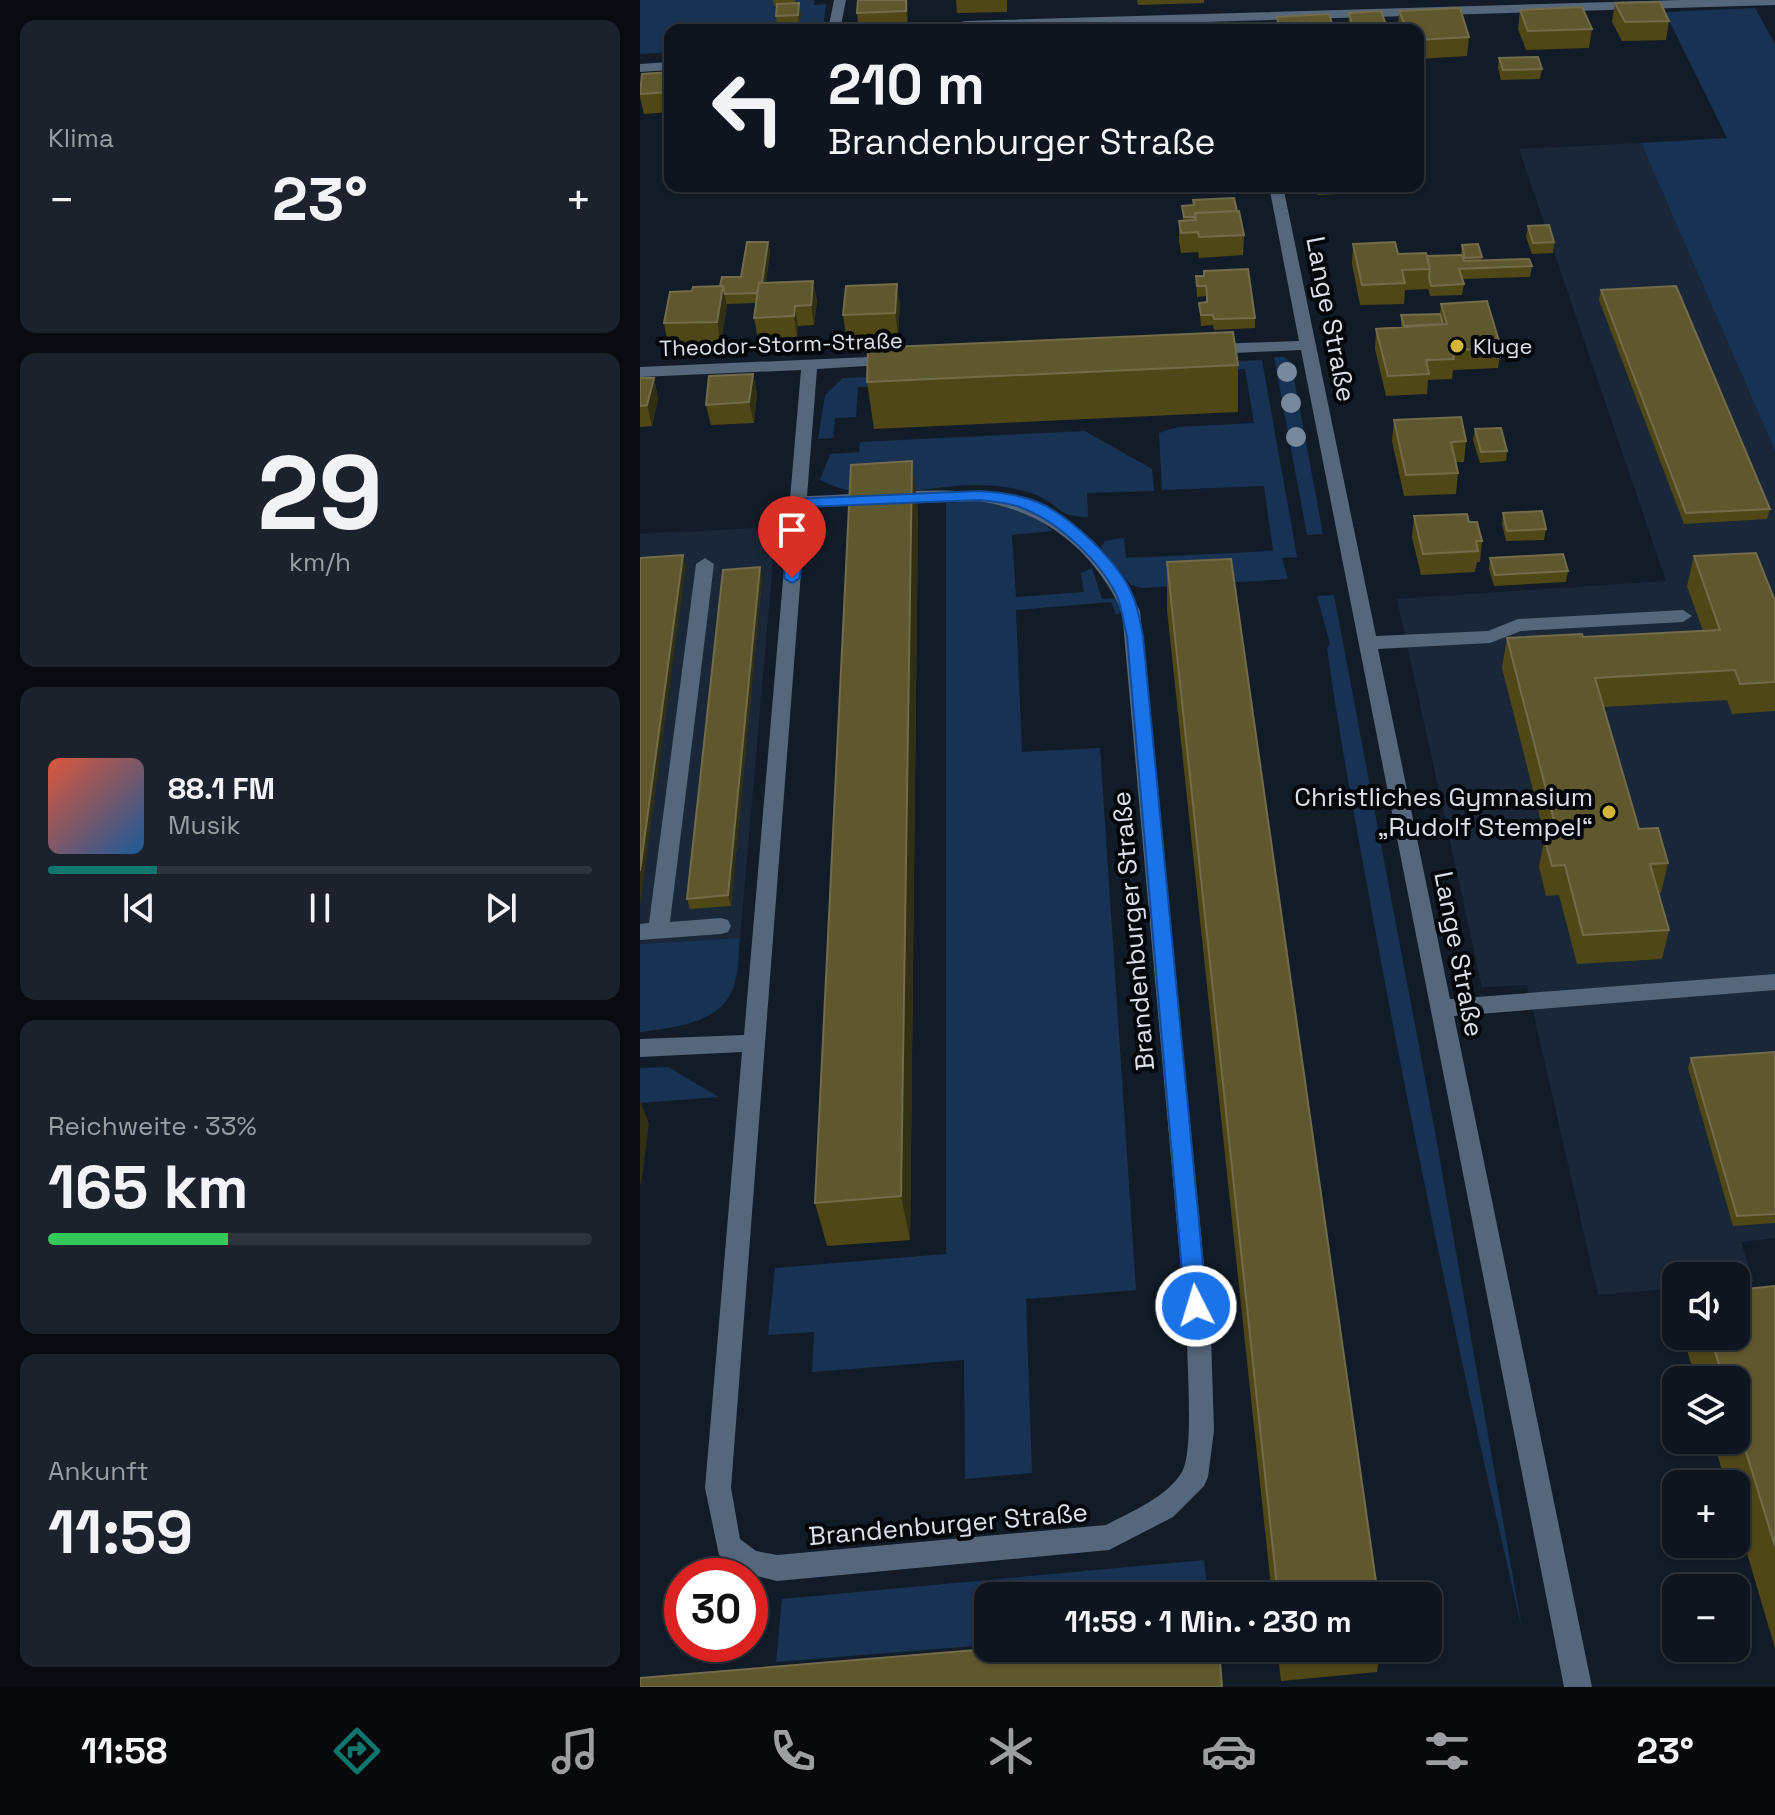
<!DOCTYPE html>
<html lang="de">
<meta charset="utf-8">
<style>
:root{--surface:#0e151e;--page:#1c222b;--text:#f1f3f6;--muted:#9b9fa4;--line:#2e343c;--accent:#0f766e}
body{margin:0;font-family:"Space Grotesk",sans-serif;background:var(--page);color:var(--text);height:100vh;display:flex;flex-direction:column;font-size:30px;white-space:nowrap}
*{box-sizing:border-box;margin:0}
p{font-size:26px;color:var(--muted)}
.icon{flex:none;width:44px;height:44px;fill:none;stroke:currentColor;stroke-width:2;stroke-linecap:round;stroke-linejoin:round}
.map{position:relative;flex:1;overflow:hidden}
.drawer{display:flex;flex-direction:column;gap:20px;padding:20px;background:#080c10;width:640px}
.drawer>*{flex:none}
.hud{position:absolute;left:24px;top:24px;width:760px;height:168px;border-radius:16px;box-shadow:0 2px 6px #0004,0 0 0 2px var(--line);background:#0e151e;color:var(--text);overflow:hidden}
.fabs{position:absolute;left:1022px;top:1262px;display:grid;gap:16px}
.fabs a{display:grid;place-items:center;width:88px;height:88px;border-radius:16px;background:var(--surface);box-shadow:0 2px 6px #0004,0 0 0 2px var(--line);font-size:40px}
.speed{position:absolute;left:24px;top:1558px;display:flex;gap:16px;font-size:40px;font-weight:700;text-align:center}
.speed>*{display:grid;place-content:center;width:104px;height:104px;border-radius:50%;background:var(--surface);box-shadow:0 2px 6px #0004,0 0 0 2px var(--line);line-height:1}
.speed .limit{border:12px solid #d22;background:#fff;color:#111}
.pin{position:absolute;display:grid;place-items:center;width:68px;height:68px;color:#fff;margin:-82px -34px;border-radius:50% 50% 50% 0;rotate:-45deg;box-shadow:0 0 8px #0007}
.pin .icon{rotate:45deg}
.me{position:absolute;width:88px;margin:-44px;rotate:355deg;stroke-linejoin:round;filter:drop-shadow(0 0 6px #0008)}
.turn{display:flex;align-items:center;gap:28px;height:168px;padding:0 32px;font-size:36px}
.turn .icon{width:104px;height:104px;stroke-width:2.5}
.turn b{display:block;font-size:56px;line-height:68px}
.big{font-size:60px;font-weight:800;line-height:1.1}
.drawer .card{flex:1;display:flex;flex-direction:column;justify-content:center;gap:12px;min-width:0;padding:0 28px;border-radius:16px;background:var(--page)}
.drawer .dial{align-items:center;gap:0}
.dial b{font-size:104px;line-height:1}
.song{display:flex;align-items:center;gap:24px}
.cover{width:96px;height:96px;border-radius:12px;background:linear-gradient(135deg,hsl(10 70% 55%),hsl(210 70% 35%))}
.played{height:8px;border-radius:4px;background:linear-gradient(90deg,var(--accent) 20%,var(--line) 20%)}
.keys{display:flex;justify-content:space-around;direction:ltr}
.heat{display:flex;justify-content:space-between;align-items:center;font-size:44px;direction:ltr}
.charge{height:12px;border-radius:6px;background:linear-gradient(90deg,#34c759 33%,var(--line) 0)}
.trip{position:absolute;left:334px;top:1582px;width:468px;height:80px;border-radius:16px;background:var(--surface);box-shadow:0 2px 6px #0004,0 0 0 2px var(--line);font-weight:800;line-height:80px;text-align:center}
.tabs{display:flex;height:128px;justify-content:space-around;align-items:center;background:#06080c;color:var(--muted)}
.tabs .icon{width:56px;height:56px}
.tabs .current{color:var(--accent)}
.tabs b{font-size:36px;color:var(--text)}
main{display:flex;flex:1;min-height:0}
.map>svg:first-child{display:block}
</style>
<main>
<section class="drawer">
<div class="card"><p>Klima</p>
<div class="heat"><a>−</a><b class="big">23°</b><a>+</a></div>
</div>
<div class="card dial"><b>29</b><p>km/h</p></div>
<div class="card">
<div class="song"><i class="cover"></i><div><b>88.1 FM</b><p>Musik</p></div></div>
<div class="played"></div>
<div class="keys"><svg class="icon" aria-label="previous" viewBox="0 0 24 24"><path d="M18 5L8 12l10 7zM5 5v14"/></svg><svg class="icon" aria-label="pause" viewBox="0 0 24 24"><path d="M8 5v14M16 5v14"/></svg><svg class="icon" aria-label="next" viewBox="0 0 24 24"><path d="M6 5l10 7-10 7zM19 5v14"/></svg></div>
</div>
<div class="card"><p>Reichweite · 33%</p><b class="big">165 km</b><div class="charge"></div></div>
<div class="card"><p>Ankunft</p><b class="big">11:59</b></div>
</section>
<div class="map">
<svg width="1135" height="1687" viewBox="0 0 1135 1687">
<rect width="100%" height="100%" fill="#121c28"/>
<path fill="#192738" d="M1001,143L1135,451V1238L1101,1242L1114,1282L1096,1283V1276H1036V1288L958,1295L887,985L842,987L757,599L1026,581L879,149Z
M136,527L100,938L0,944V534Z"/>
<path fill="#173253" d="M0,0H174V5L186,4L183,30H30V52L0,54Z
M1115,8L1135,44V451L1001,143L1087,138L1025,12Z
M634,357H644L651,362L683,534L667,535Z
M622,360L657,557L642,558L648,579L502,588L491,585L461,547L465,541L484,538L486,558L633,551L624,486L522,490L519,433L538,427L614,423L605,369L552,373L550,363Z
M280,375V385L218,387L216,417L195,418L193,438L178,439L185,395L203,378Z
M445,431L512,469L514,491L447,493L448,517C419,517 421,507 399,496C387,491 369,487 357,486C298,479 235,509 180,480L190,454L219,452L220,442Z
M341,499C371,504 390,512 413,531L372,535L376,597L444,592L441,573L452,568L462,599L477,598L482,612L476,615L471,602L376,610L382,752L460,748L496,1290L386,1299L392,1473L325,1479L324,1360L172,1372L174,1332L128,1335L135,1268L306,1254V503Z
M694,595L794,1126L882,1629C828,1396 778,1163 735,929C718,835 700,742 687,648L690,644L677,596Z
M100,938C98,952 99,969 95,982C85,1024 35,1027 0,1032V944Z
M28,1067L79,1097L0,1103V1068Z
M564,1560L568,1596H348V1645L136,1662L142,1599Z"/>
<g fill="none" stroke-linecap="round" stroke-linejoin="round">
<path fill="#56677b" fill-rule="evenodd" d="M194,0H206L200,30H188Z
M1041,0H1135V5L291,30L325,21Z
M30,62V70L0,72V64Z
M629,186H643L736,636L848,631L878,619L1043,610L1052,616L1043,622L881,631L850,643L738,649L810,999L1135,974V990L814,1016L952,1687H924L661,350L572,354L564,349L572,344L659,341Z
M252,356L260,361L258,364L177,369L167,496C306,492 427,460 500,611L571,1337L574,1430L568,1477L564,1486L533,1517L469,1550L137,1581L101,1572L79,1555L65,1488L102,1052L0,1057V1039L104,1035L161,370L0,377V367ZM339,501C406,512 453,550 482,611L547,1337C547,1365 554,1451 542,1472C526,1498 492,1511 466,1525L137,1555L116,1551L100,1539L91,1488L166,507Z
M65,558L74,564L30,922L81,918L88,920L91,926L88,932L81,934L0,940V924L9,923L56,564Z"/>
</g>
<g fill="#78899e">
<circle cx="647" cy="372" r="10"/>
<circle cx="651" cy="403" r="10"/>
<circle cx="656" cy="437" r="10"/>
</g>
<path fill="#504717" d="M133,0H155V4L161,13L159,25L137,26L136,16L137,6H134Z
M218,0H268V30H219L217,13Z
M316,0H367V12L317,13Z
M497,0H564V3L498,5Z
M975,3L1029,21L1026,40L982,41L972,22Z
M880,10L952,29L949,48L886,50L878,29Z
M759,11L829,37L827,56L778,59V30H758Z
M709,13L748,30H708Z
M859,58L902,69L900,79L861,80L858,68Z
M30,72V112L4,114L0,97V88Z
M542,186H594V188L543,190Z
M675,186H726V193L677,195Z
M553,200L597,211L604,235L603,255L559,258L558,252L541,253L539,241V221H543L542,206L553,205Z
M888,226L914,242L913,253L892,254L886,237Z
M128,242L130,252L126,282L173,281L177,301L174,325L158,326L157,337L118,339L114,318L116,303L87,304L81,342L28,344L24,323L52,291L80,286L101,277Z
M713,244L758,254L787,256L821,255L822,245L842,257L841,261L892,266L890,277L822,279L824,284L822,295L790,296L788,288V289L765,290L764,304L720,305L712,264Z
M564,271L615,318V328L574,330L573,325L561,326L559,303L566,302V296L557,297L556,276H564Z
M961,290L1130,509L1127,519L1044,524L959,300Z
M260,304L258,333L206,336L203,315Z
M801,304L861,348L858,368L813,370L812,379L788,380L787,394L746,396L735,349L736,329L761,327V315L800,314Z
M598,365V412L234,429L227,382Z
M113,374L117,394L114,423L71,425L66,405Z
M0,378H14L18,399L12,426L0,427Z
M754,420L826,441L824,462H816L818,473L816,494L764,496L752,441Z
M835,429L867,451L866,461L840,463L833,440Z
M278,509L270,1240L187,1246L175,1203Z
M863,513L906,529L904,540L866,541L862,524Z
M774,516L829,522L842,541L840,562H837L835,572L781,575L772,537Z
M1054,556L1135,601V711L1092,714L1087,700L963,707L999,829L1028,863L1021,893H1018L1029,930L1022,959L937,964L919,895L906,896L899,866L905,837L862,668L867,638L943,637L1063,631L1047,586Z
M850,558L928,571L926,582L854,586L849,569Z
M527,562L738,1596H632L527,610Z
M120,567L122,578L91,906L50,909L47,899Z
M1135,1052V1223L1093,1226L1048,1068L1051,1058Z
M1135,1286V1648L1096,1516V1484H1086L1073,1440H1096V1380H1056L1043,1337L1096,1336Z
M637,1648H741L737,1672L641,1681Z"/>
<path fill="#312f14" d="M266,0H268V30L266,11Z
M159,3L161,13L159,25L158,15Z
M128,242L130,252L123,303L121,292Z
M173,281L177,301L174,325L171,305Z
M257,284L260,304L258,333L255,313Z
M83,286L87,307L81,342L77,322Z
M155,306L158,326L157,337L154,316Z
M113,374L117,394L114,423L109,402Z
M14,378L18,399L12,426L7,405Z
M272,461L278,509L270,1240L261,1196Z
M43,555L46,566L0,906V871Z
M120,567L122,578L91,906L88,895Z
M0,1100L9,1124L1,1185L0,1183Z"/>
<path fill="#5f572d" stroke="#726c4b" stroke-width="2" d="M218,0H266V11L217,13Z
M1020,2L1029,21L985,22L975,3Z
M159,3L158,15L136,16L137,4Z
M942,7L952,29L888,31L880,10Z
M820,8L829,37L778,40V30H767L759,11Z
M741,11L748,30H728L726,23L712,24L709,13Z
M689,14L694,30H640L637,17Z
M357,27L358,30H314V29Z
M567,28V30L521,29Z
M898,57L902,69L863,70L859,58Z
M30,72V92L0,94L2,74Z
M594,198L597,211L555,213V220L554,217H544L542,206L554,205L553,200Z
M599,211L604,235L559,237L558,232L541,233L539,221L556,220L555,213Z
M909,225L914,242L893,243L888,226Z
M107,242H128L122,282L119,283L117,293L85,294L83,286H80L82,277H101Z
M755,242L758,254L786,253L790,269L762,270L765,283L722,285L713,244Z
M838,244L842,257L825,258L822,245Z
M822,255L824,261L889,259L892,266L819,269L824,284L791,286L789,277L790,269L787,256Z
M608,269L615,318L574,319L573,315H561L559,303L567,302V294L566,286H557L556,276H564V271Z
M173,281L171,305L155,306L154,316L114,318L119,283Z
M257,284L255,313L203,315L206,286Z
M83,286L77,322L24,323L30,292L52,291L53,287Z
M1036,286L1130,509L1046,513L961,290Z
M847,301L861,348L813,350L814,359L786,360L789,374L748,376L736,329L807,324L801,304Z
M800,314L803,324L764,326L761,315Z
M593,332L598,365L227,382L228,348Z
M113,374L109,402L66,405L69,376Z
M0,378H14L7,405L0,406Z
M821,417L826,441L811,442L818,473L766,475L754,420Z
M861,428L867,451L841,452L835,429Z
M272,461L261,1196L175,1203L211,465Z
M902,511L906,529L867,531L863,513Z
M827,514L829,522H837L842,541H836L838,551L783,554L774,516Z
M1116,553L1135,601V682L1100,684L1095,670L955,678L999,829L1018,828L1028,863L1010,864L1029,930L943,935L925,865L912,866L904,837L918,836L867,638L942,634L943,637L1080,630L1054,556Z
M923,554L928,571L855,575L850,558Z
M43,555L0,871V558Z
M591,559L738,1596H638L527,562Z
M120,567L88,895L47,899L83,570Z
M1135,1052V1214L1097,1216L1051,1058Z
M1135,1286V1546L1096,1419V1380H1084L1070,1336H1096V1290Z
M360,1648H579L582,1687H0V1678Z"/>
<path fill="#1a73e8" stroke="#114b97" stroke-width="2" d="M339,491C359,492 381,495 400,503C432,518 478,561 492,594C498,606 500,622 503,636L567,1306L564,1313L556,1316L548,1313L545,1306L487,636C483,622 482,606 476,594C460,561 420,524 387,510C372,503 356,502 339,500L165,507L160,578L152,583L144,578L153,499Z"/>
<g fill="#d3b635" stroke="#03060b" stroke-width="3">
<circle cx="817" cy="346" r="8"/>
<circle cx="969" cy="812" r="8"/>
</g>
<g text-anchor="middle" stroke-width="8" stroke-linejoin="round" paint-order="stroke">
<g font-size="22" fill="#d9e0e9" stroke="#03060b">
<text transform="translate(141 344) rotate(-2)" y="8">Theodor-Storm-Straße</text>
</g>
<g font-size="22" fill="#d9e0e9" stroke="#03060b" text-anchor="start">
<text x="833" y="354">Kluge</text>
</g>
<g font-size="26" fill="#d9e0e9" stroke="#03060b">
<text transform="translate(691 319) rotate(79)" y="9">Lange Straße</text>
<text transform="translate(493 931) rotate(-95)" y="9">Brandenburger Straße</text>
<text transform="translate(819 954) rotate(79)" y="9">Lange Straße</text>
<text transform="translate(308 1524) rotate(-5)" y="9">Brandenburger Straße</text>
</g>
<g font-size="26" fill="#d9e0e9" stroke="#03060b" text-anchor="end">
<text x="953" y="806">Christliches Gymnasium<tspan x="953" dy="30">„Rudolf Stempel“</tspan></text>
</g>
</g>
</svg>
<div class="fabs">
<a><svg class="icon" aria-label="sound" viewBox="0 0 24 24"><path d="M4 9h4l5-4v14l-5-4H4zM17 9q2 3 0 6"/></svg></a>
<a><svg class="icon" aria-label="layers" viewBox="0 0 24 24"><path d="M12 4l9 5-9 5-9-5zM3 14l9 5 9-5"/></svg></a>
<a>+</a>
<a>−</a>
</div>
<div class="speed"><div class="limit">30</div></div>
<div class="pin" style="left:152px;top:578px;background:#d93025"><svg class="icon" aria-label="arrive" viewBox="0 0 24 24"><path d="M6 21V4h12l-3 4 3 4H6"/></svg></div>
<svg class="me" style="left:556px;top:1306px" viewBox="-20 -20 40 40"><circle r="17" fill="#1a73e8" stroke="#fff" stroke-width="3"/><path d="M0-11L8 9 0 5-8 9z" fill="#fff"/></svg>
<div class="trip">11:59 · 1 Min. · 230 m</div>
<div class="hud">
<div class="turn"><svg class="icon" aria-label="left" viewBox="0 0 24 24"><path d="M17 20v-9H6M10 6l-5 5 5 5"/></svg><div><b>210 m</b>Brandenburger Straße</div></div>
</div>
</div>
</main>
<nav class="tabs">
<b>11:58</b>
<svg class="icon current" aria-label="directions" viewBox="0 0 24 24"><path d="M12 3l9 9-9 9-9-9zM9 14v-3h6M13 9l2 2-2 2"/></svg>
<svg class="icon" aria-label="music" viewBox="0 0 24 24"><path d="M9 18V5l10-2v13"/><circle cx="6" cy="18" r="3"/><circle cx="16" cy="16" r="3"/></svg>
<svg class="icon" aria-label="phone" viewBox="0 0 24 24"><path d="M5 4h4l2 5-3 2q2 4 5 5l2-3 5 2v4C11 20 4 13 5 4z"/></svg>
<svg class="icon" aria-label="climate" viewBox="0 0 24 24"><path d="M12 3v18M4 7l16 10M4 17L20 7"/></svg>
<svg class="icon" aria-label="car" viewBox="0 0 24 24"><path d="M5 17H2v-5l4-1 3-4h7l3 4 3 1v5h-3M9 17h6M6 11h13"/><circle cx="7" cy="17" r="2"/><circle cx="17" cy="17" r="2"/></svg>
<svg class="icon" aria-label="filters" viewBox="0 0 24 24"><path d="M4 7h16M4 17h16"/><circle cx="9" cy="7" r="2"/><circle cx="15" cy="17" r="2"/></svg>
<b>23°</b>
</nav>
